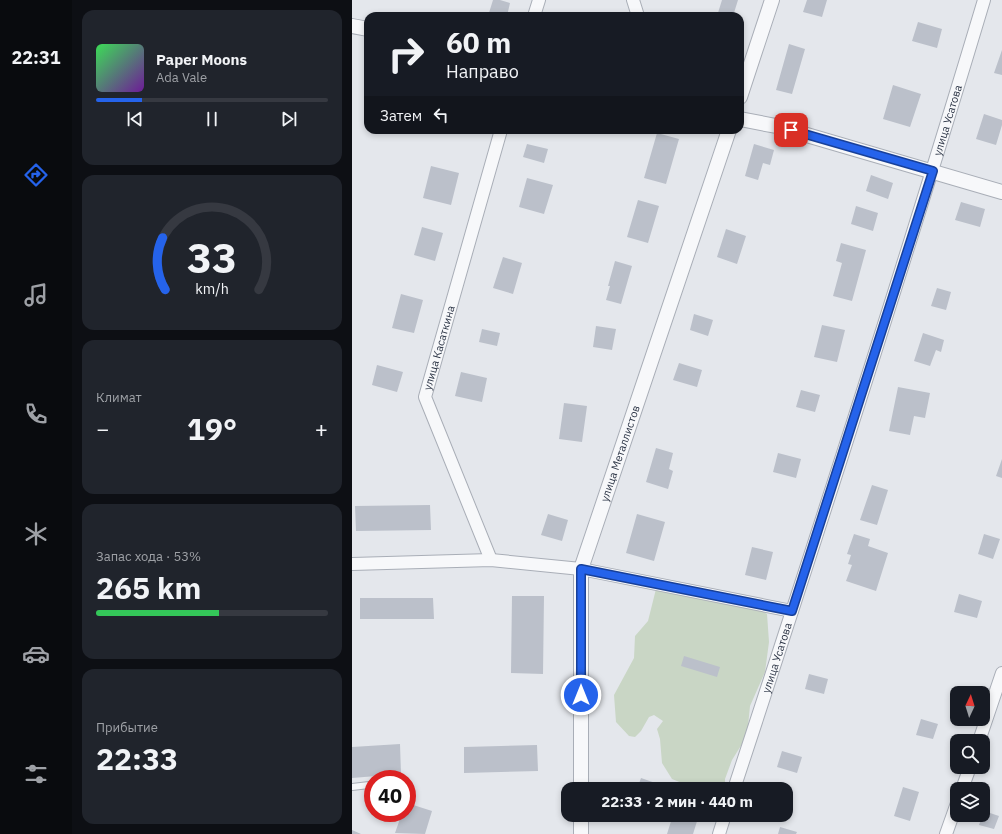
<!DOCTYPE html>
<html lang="ru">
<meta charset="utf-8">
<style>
:root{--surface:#171b24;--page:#20242c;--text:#f1f3f6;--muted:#9ea1a6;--line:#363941;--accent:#2563eb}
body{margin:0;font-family:"IBM Plex Sans",sans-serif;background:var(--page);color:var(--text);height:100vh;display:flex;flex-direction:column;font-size:15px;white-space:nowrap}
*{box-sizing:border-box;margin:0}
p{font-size:13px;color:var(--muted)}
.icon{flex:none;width:22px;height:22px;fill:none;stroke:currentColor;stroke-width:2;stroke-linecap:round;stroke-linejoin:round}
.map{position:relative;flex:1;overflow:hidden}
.side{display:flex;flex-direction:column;gap:10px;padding:10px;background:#0d0f14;width:280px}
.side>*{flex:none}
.top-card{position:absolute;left:12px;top:12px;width:380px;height:122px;border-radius:12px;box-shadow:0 2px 6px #0003;background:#171b24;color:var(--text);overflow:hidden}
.needle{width:26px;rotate:4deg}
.controls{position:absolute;left:598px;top:686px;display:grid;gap:8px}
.controls a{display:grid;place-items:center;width:40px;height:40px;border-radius:8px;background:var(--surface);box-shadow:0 2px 6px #0003;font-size:20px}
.speed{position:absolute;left:12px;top:770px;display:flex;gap:8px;font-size:20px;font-weight:700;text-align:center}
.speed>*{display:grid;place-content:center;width:52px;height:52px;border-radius:50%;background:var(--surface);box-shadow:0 2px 6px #0003;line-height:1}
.speed .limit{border:6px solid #d22;background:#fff;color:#111}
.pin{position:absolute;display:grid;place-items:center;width:34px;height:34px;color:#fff;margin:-17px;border-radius:8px;box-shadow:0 2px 6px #0006}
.me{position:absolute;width:44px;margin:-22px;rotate:0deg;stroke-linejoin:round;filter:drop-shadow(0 0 3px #0008)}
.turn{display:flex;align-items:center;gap:14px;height:84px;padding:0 16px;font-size:18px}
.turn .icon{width:52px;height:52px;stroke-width:2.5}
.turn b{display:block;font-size:28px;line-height:34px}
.then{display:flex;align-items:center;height:38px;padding:0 16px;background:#0003;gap:8px;font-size:15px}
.big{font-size:30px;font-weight:700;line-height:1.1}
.side .widget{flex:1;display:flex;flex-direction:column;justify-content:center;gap:6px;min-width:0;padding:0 14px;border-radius:12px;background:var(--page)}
.side .dial{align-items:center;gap:0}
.dial svg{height:104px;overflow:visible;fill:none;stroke:var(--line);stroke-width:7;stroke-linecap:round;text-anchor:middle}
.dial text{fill:var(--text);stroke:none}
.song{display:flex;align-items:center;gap:12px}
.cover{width:48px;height:48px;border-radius:6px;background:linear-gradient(135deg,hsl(130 70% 55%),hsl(280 70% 35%))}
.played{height:4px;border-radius:2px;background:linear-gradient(90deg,var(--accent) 20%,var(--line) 20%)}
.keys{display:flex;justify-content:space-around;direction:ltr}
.heat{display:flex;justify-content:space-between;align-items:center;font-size:22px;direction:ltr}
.charge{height:6px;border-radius:3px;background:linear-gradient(90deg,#34c759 53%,var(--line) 0)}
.trip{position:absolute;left:209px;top:782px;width:232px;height:40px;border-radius:12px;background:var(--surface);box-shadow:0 2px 6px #0003;font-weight:700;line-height:40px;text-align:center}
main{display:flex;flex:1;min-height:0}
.dock{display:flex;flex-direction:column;width:72px;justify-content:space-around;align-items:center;background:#090b0e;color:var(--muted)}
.dock .icon{width:28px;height:28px}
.dock .current{color:var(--accent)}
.dock b{font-size:18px;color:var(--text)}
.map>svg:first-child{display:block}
</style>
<main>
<nav class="dock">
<b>22:31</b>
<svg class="icon current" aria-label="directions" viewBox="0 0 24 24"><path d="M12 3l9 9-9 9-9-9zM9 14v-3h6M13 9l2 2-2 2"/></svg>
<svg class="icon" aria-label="music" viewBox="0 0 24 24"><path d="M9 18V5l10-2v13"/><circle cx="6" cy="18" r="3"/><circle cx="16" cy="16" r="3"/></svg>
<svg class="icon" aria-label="phone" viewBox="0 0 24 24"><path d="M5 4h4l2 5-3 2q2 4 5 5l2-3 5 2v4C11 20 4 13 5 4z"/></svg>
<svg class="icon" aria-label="climate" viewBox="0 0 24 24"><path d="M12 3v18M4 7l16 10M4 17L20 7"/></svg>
<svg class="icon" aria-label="car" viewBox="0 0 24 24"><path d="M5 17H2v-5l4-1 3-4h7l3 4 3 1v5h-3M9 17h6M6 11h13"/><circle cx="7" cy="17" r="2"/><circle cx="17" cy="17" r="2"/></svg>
<svg class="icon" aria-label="filters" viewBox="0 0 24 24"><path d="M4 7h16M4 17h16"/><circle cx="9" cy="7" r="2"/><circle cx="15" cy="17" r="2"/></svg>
</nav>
<section class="side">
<div class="widget">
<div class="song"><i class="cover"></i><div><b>Paper Moons</b><p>Ada Vale</p></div></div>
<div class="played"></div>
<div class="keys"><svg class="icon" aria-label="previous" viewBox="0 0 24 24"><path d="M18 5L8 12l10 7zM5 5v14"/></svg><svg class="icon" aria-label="pause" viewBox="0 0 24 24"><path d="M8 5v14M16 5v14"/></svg><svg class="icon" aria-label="next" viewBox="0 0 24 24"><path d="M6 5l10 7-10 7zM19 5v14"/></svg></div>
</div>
<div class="widget dial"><svg viewBox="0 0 100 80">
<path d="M14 69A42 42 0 1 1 86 69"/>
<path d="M14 69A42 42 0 0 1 12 29" stroke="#2563eb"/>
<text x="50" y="56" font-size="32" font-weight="700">33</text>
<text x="50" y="72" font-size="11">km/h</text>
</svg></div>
<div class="widget"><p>Климат</p>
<div class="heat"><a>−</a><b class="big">19°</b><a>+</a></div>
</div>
<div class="widget"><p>Запас хода · 53%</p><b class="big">265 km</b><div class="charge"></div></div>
<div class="widget"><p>Прибытие</p><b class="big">22:33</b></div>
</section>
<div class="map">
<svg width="650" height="834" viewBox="0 0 650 834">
<rect width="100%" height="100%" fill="#e4e7ec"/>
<path fill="#c9d6c5" d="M306,581L391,601L415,614L417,642L413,672L398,706L395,736L380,760L373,779V789H345L320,779L310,763L308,739L305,729L311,721L302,715L297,717L289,731L283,737L277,736L264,722L262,695L282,658L283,636L296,621Z"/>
<path fill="#bbc0ca" d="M141,0H148L158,3L155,16H136Z
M370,0H386L381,16H365Z
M455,0H475L470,17L451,12Z
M566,22L590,29L585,48L560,41Z
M437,44L453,49L440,94L424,90Z
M650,50V75L642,73Z
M16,66V76L13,75Z
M541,85L569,94L558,127L531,119Z
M632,114L650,120V125L644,145L624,139Z
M305,133L327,139L314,184L292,178Z
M175,144L196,149L192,163L171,157Z
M402,144L422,150L418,165L411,163L406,180L393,176Z
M79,166L107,173L99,205L71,198Z
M519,175L541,183L536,199L514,191Z
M175,178L201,185L192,214L167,207Z
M286,200L307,206L296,243L275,237Z
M609,202L633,209L628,227L603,220Z
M504,206L526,213L521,231L499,224Z
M70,227L91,233L83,261L62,255Z
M374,229L394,236L385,264L365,257Z
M489,243L514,250L500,301L481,296L490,263L484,261Z
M151,257L170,263L161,294L141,288Z
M263,261L280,266L269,304L254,300L258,286H256Z
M585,288L599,292L594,310L579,306Z
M49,294L71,300L62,333L40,328Z
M342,314L361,320L356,336L338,330Z
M470,325L493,330L485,362L462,357Z
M244,326L264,329L260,350L241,347Z
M130,329L148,333L145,346L127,342Z
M571,333L592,340L589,352L584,350L578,366L562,361Z
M327,363L350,370L345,387L321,380Z
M25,365L51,372L45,392L20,385Z
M109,372L135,378L130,402L103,396Z
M546,387L578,393L573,418L562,416L558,435L537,431Z
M449,390L468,395L463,412L444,407Z
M212,403L235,406L230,442L207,439Z
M304,448L321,453L317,469L321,471L316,489L294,482Z
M426,453L449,459L444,478L421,472Z
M650,459V478L644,476Z
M520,485L536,490L525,525L508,520Z
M78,505L79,530L4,531L3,506Z
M196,514L216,520L210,541L189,535Z
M285,514L313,522L302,561L274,553Z
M502,534L518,539L516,546L536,553L524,591L494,581L500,565L496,564L499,555L495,554Z
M632,534L648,539L641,559L626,554Z
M400,547L421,552L414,580L393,575Z
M607,594L630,601L625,618L602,612Z
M160,596H192L191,674L159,673Z
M8,598H81L82,619H8Z
M332,656L368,667L365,677L329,666Z
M457,674L476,679L472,694L453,689Z
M569,719L586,724L581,739L564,735Z
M48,744L49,774L0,778V747Z
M185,745L186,771L112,773V747Z
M430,751L450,757L445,773L425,767Z
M289,778L315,787L314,789H285Z
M551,787L567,792L558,821L542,816Z
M55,803L80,811L73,834L43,833L50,813H55Z
M632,811L647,816L642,829L627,825Z
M321,815H336L346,818L341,834H315Z
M428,827L445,832L444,834H426Z
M0,830L9,834H0Z"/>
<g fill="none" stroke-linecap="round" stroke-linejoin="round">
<g stroke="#a9aeb7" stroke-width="8">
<path id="service" d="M0,787L17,785"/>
</g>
<g stroke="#a9aeb7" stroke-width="14">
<g id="minor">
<path d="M281,0L286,16"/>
<path d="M182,16L187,0"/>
<path id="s1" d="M139,560L73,397L149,130"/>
<path d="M0,564L139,560L229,569L440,611"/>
<path d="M627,741L650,673"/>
<path id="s2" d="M382,789C468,527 553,264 632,0"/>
<path d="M610,789L618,767"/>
<path d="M367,834L373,815"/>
<path d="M594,834L605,803"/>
</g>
</g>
<g stroke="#a9aeb7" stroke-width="16">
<g id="tertiary">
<path d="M0,26L16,29"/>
<path d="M388,97L420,0"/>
<path d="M388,119L424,126L650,192"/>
<path id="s3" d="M229,789V569L377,130"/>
<path d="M229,815V834"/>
</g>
</g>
<use href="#service" stroke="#f7f8fa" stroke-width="6"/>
<use href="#minor" stroke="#f7f8fa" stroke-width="12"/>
<use href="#tertiary" stroke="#f7f8fa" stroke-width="14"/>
</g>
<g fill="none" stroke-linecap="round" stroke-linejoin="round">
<g stroke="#184099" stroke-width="10">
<path id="route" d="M229,695V569L440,611L581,171L439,130"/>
</g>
<use href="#route" stroke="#2563eb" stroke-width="7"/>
</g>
<g text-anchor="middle" stroke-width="3" stroke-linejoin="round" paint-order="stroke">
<g font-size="11" fill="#2b3445" stroke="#f4f6f9">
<text dy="4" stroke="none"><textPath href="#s2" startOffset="702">улица Усатова</textPath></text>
<text dy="4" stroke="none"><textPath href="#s1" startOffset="227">улица Касаткина</textPath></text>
<text dy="4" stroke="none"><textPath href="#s3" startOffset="342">улица Металлистов</textPath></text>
<text dy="4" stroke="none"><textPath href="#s2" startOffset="138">улица Усатова</textPath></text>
</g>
</g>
</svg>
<div class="controls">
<a><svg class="needle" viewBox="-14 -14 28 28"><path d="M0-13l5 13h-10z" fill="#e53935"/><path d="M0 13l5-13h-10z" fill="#9ea1a6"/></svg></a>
<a><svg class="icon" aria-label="search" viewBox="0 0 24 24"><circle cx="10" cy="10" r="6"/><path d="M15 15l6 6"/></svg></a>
<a><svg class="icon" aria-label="layers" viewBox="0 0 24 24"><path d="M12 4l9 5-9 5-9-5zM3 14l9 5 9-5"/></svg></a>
</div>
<div class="speed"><div class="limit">40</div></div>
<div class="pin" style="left:439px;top:130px;background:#d93025"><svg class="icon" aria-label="arrive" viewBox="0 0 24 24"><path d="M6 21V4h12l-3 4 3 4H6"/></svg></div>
<svg class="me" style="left:229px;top:695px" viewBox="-20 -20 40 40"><circle r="17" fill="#2563eb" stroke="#fff" stroke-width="3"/><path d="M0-11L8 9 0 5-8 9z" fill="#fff"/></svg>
<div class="trip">22:33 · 2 мин · 440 m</div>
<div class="top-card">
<div class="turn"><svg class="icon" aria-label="right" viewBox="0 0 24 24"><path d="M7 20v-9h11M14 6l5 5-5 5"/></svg><div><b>60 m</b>Направо</div></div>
<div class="then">Затем<svg class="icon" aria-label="left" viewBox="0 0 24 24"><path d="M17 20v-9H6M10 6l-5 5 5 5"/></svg></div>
</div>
</div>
</main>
